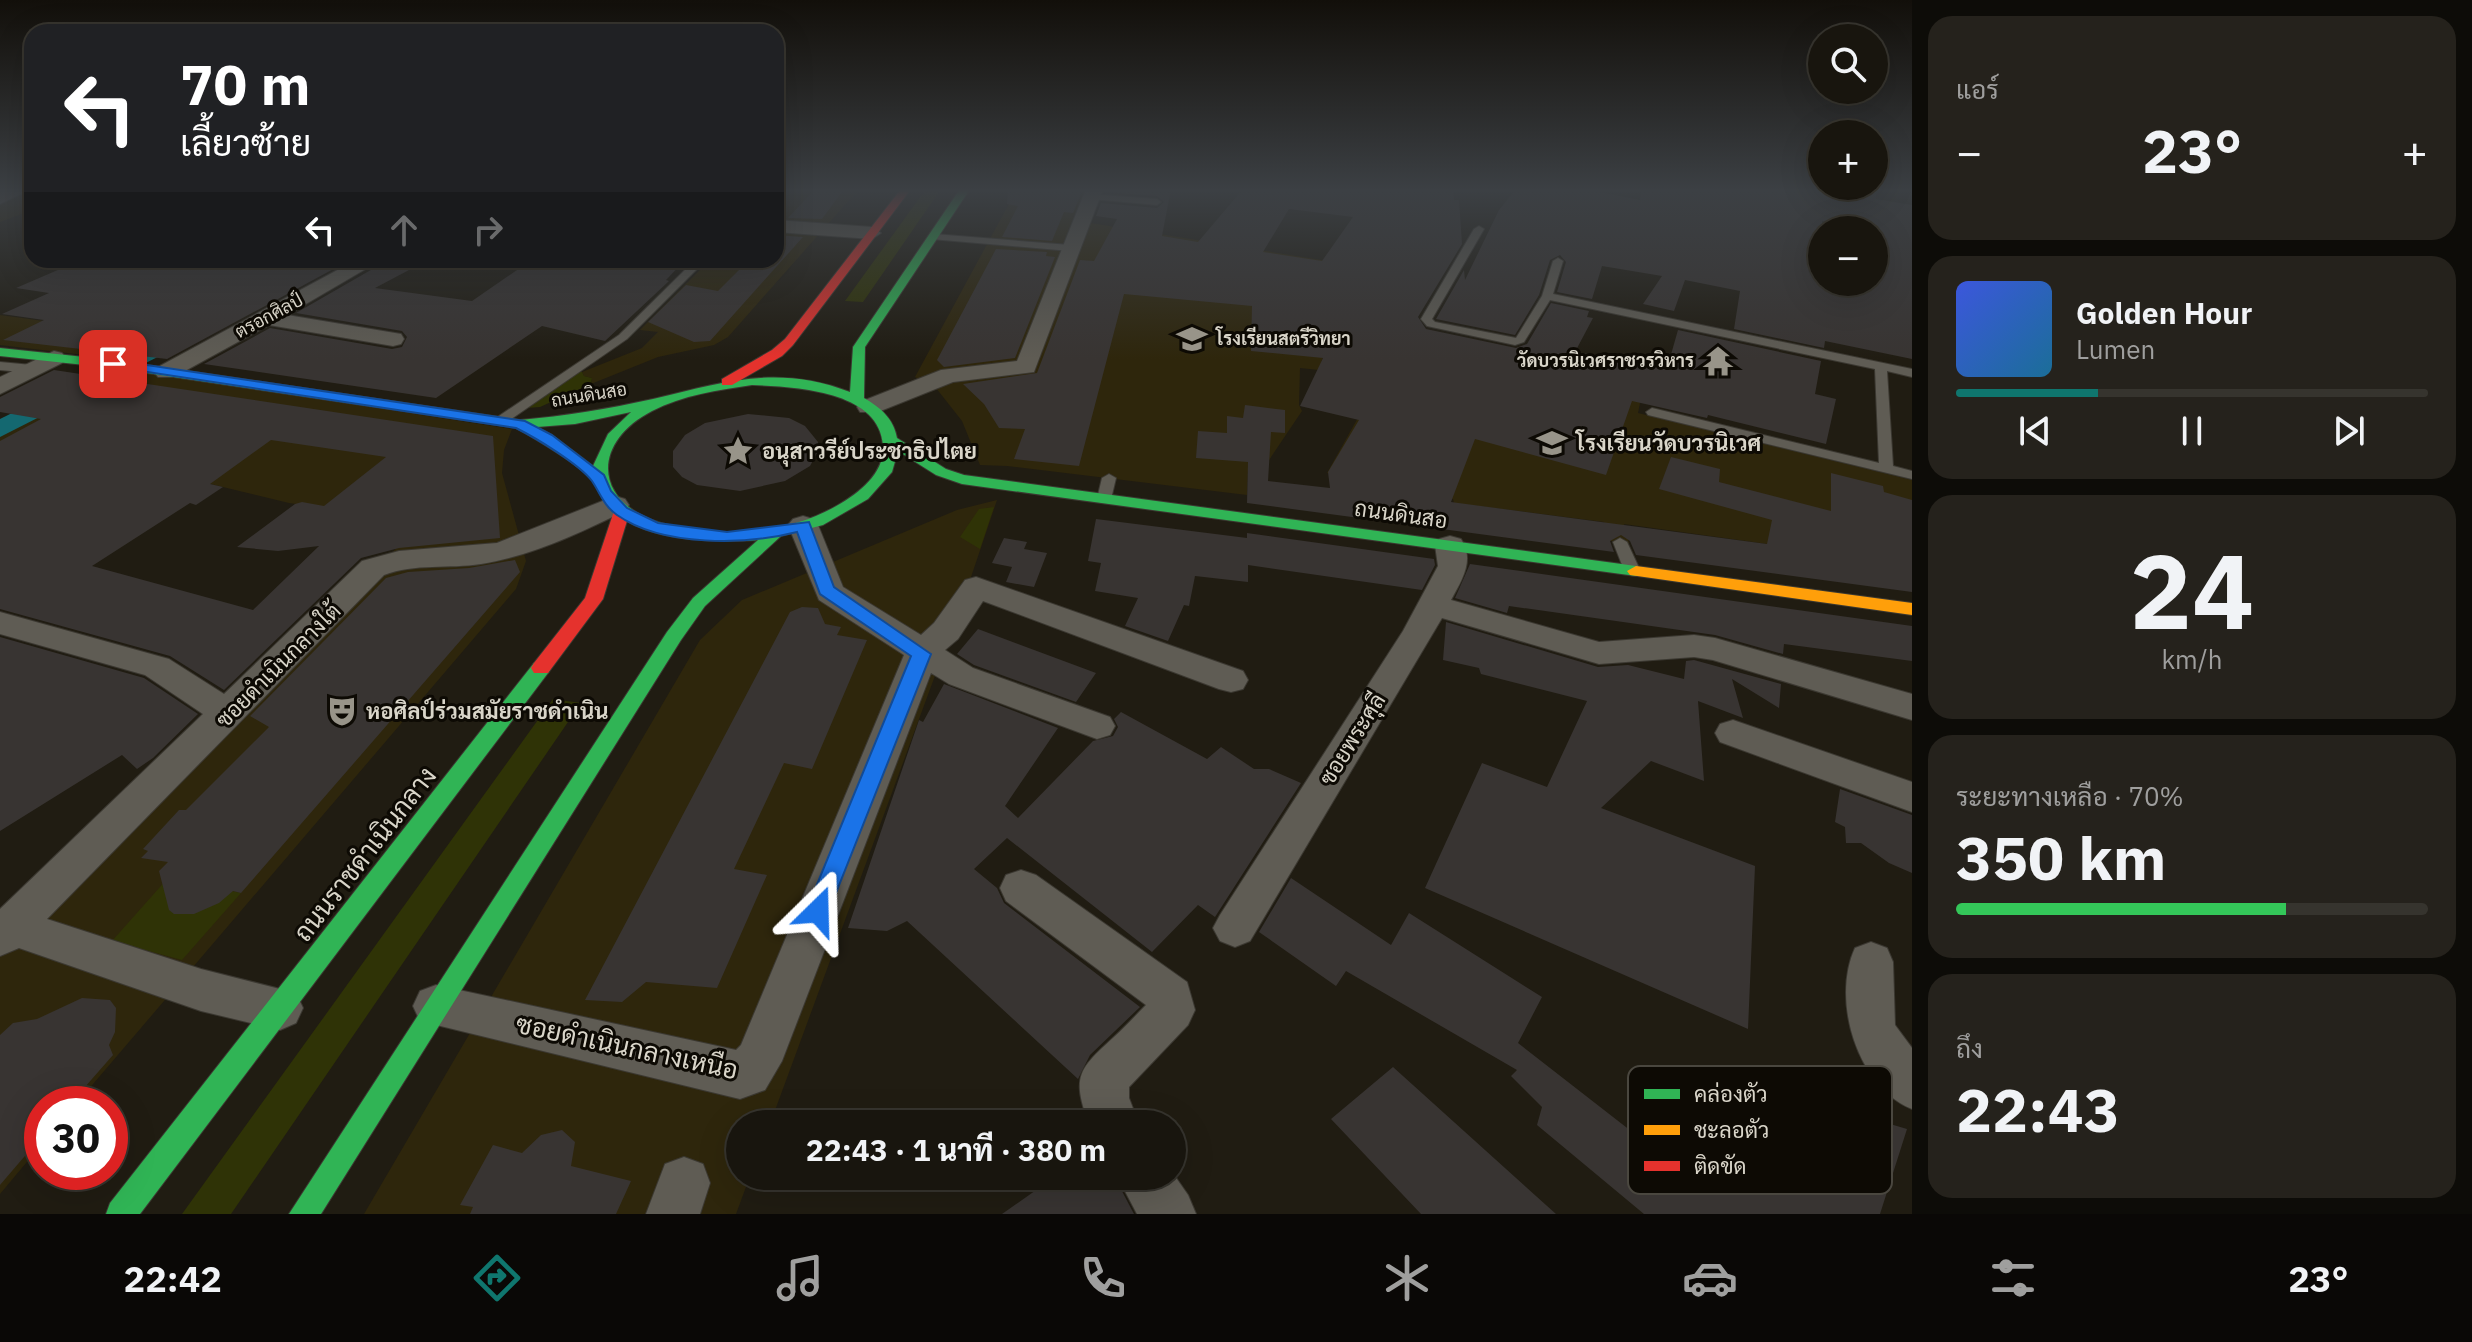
<!DOCTYPE html>
<html lang="th">
<meta charset="utf-8">
<style>
:root{--surface:#18150e;--page:#25221c;--text:#f1f3f6;--muted:#9f9f9e;--line:#36342e;--accent:#0f766e}
body{margin:0;font-family:"IBM Plex Sans",Sarabun,sans-serif;background:var(--page);color:var(--text);height:100vh;display:flex;flex-direction:column;font-size:30px;white-space:nowrap}
*{box-sizing:border-box;margin:0}
p{font-size:26px;color:var(--muted)}
.icon{flex:none;width:44px;height:44px;fill:none;stroke:currentColor;stroke-width:2;stroke-linecap:round;stroke-linejoin:round}
.map{position:relative;flex:1;overflow:hidden}
.drawer{display:flex;flex-direction:column;gap:16px;padding:16px;background:#0d0c08;width:560px}
.drawer>*{flex:none}
.guide{position:absolute;left:24px;top:24px;width:760px;height:244px;border-radius:24px;box-shadow:0 8px 32px #0002,0 0 0 2px var(--line);background:#202124;color:#fff;overflow:hidden}
.buttons{position:absolute;left:1808px;top:24px;display:grid;gap:16px}
.buttons a{display:grid;place-items:center;width:80px;height:80px;border-radius:50%;background:var(--surface);box-shadow:0 8px 32px #0002,0 0 0 2px var(--line);font-size:40px}
.speed{position:absolute;left:24px;top:1086px;display:flex;gap:16px;font-size:40px;font-weight:700;text-align:center}
.speed>*{display:grid;place-content:center;width:104px;height:104px;border-radius:50%;background:var(--surface);box-shadow:0 8px 32px #0002,0 0 0 2px var(--line);line-height:1}
.speed .limit{border:12px solid #d22;background:#fff;color:#111}
.pin{position:absolute;display:grid;place-items:center;width:68px;height:68px;color:#fff;margin:-34px;border-radius:16px;box-shadow:0 4px 12px #0006}
.me{position:absolute;width:88px;margin:-44px;rotate:22deg;stroke-linejoin:round;filter:drop-shadow(0 0 6px #0008)}
.turn{display:flex;align-items:center;gap:28px;height:168px;padding:0 24px;font-size:36px}
.turn .icon{width:104px;height:104px;stroke-width:2.5}
.turn b{display:block;font-size:56px;line-height:68px}
.lanes{display:flex;align-items:center;height:76px;padding:0 24px;background:#0003;justify-content:center;gap:40px;direction:ltr}
.lanes .off{opacity:.35}
.big{font-size:60px;font-weight:800;line-height:1.1}
.drawer .card{flex:1;display:flex;flex-direction:column;justify-content:center;gap:12px;min-width:0;padding:0 28px;border-radius:24px;background:var(--page)}
.drawer .dial{align-items:center;gap:0}
.dial b{font-size:104px;line-height:1}
.song{display:flex;align-items:center;gap:24px}
.cover{width:96px;height:96px;border-radius:12px;background:linear-gradient(135deg,hsl(230 70% 55%),hsl(200 70% 35%))}
.played{height:8px;border-radius:4px;background:linear-gradient(90deg,var(--accent) 30%,var(--line) 30%)}
.keys{display:flex;justify-content:space-around;direction:ltr}
.heat{display:flex;justify-content:space-between;align-items:center;font-size:44px;direction:ltr}
.charge{height:12px;border-radius:6px;background:linear-gradient(90deg,#34c759 70%,var(--line) 0)}
.trip{position:absolute;left:726px;top:1110px;width:460px;height:80px;border-radius:40px;background:var(--surface);box-shadow:0 8px 32px #0002,0 0 0 2px var(--line);font-weight:800;line-height:80px;text-align:center}
.tab-bar{display:flex;height:128px;justify-content:space-around;align-items:center;background:#0a0806;color:var(--muted)}
.tab-bar .icon{width:56px;height:56px}
.tab-bar .selected{color:var(--accent)}
.tab-bar b{font-size:36px;color:var(--text)}
main{display:flex;flex:1;min-height:0}
.map>svg:first-child{display:block}
</style>
<main>
<div class="map">
<svg width="1912" height="1214" viewBox="0 0 1912 1214">
<rect width="100%" height="100%" fill="#201c12"/>
<path fill="#2e260c" d="M781,189H859L728,337L714,345L658,357L591,384L592,378L584,376L582,372L642,348L658,332L640,330L710,260H776V195Z
M1017,189H1090L1078,221L1340,263L1338,309L1319,370L1300,368L1299,405L1302,411L1261,472L1248,470L1247,495L1007,466L980,465L962,421L936,388L915,377Z
M32,191V210L0,222V204Z
M0,315L139,334L213,317L126,360L0,345Z
M1405,334L1643,388L1638,413L1912,480V564L1624,524L1629,543L1611,541L1604,522L1454,503L1453,499L1327,473Z
M126,369L512,429L504,450L502,473L526,561L516,589L76,1104H42V1144L0,1194V952L380,568L418,521L289,503L115,461L0,486V433Z
M997,500L968,586L770,1124H740V1176H750L736,1214H364L700,640L742,600L957,510Z"/>
<path fill="#2f3306" d="M926,189H941L863,302L845,301Z
M573,372H582L584,376L592,378L591,384L540,407L527,408Z
M994,507L980,549L960,537L979,509Z
M553,699L581,703L231,1214H182Z
M168,878L241,893L182,960L112,941Z"/>
<g fill="none" stroke-linecap="round" stroke-linejoin="round">
<path fill="#146870" fill-rule="evenodd" d="M181,329L189,331L192,336L189,341L0,437V419Z"/>
</g>
<path fill="#383432" fill-rule="evenodd" d="M815,189H844L822,219L788,218Z
M1008,189H1083L1073,213L1064,212L1052,241L1002,237L1018,206L1007,204Z
M1106,189H1171L1162,236L1198,242L1243,189H1453L1454,200H1459L1462,244L1418,317L1426,329L1516,348L1527,344L1551,303L1589,311L1587,317L1593,318L1575,352L1668,365L1678,330L1821,361L1815,394L1836,399L1826,444L1708,415L1707,418L1632,401L1606,475L1475,439L1451,502L1767,544L1772,520L1659,489L1671,457L1720,469L1719,482L1831,511V473L1883,486L1884,492L1912,500V592L1636,555L1630,541L1621,535L1610,541L1614,552L1247,503L1248,462L1196,458L1198,431L1227,433V416L1243,418L1245,405L1285,410V433L1271,432L1268,481L1330,488L1328,472L1359,420L1300,406L1323,358L1251,351L1252,306L1124,294L1079,466L1014,459L1025,429L999,428L984,404L963,384L1037,373L1080,260L1094,261L1117,219L1096,216L1101,203L1157,208L1164,202L1157,196L1105,192ZM1289,209L1353,217L1322,261L1263,252Z
M1516,189H1585L1640,200L1641,189H1849L1876,194V199L1912,205V359L1825,341L1824,348L1734,329L1740,291L1685,280L1674,311L1643,304L1662,276L1602,266L1592,299L1557,292L1566,262L1560,255L1550,260L1539,295L1515,335L1436,319L1464,270L1465,280L1499,210ZM1822,221L1874,229V282H1822Z
M776,235L803,237L710,341L694,342L648,322L686,285L718,291L749,260H776Z
M996,249L1047,252L1046,256L1055,257L1015,358L944,367L937,360Z
M81,260H350L167,359L3,340L44,320L2,314L49,293L16,288Z
M550,260H685L666,280L669,281L605,341L542,326L436,398L204,364L270,328L392,349L402,347L407,337L402,331L296,313L376,267L409,270L375,288L472,301L530,261L545,263Z
M54,370L493,436L500,538L399,548L361,558L224,690L170,656L0,609V441L41,419L0,412V397ZM271,440L386,457L324,506L302,502L295,504L237,547L278,551L319,546L253,610L92,566L190,503L196,505L223,487L210,484Z
M748,414L789,418L805,426L818,442L817,453L810,466L785,481L740,491L697,485L682,477L673,467V451L685,435L705,423Z
M1096,519L1247,538V533L1434,559L1435,565L1422,590L1248,565V582L1195,576L1189,606L1184,605L1168,641L1125,626L1138,598L1095,591L1101,563L1088,561Z
M1004,538L1027,542L1024,549L1047,553L1034,587L1006,582L1012,567L992,563Z
M515,560L520,572L241,893L233,891L219,903L194,914H174L169,910L159,871L168,862L141,858L148,851L143,849L179,810H186L269,727L250,716L386,578L408,572L469,568Z
M1470,564L1912,626V661L1784,644L1783,654L1715,635L1509,606L1507,613L1455,598Z
M802,607L818,608L825,624L841,627L837,635L867,640L812,769L784,763L734,869L767,875L717,988L646,982L622,1002L585,1000L790,612Z
M1446,622L1598,667L1628,665L1684,679L1686,661L1694,660L1781,684L1779,708L1732,679L1743,718L1698,701L1704,781L1651,761L1601,808L1755,866L1748,1029L1425,888L1482,763L1547,787L1587,701L1481,674L1479,668L1443,660Z
M978,629L1096,673L1076,702L974,665L957,654Z
M0,637L144,678L198,714L153,758L137,769L122,755L0,831Z
M944,684L1058,728L1005,806L1018,818L1093,741L1113,736L1118,727L1114,719L1121,712L1207,759L1221,747L1254,769H1269L1301,783L1215,917L1198,905L1152,952L1007,838L974,869L997,888L1004,903L1140,1007L1090,1055L1078,1079L907,921L887,931L848,928L919,720L923,722Z
M1840,789L1912,815V873L1889,863L1861,843H1846L1845,827L1835,822Z
M1291,878L1391,945L1409,913L1542,997L1518,1043L1631,1131L1642,1089L1716,1142L1752,1083L1907,1129L1880,1214H1644L1537,1125L1542,1107L1511,1076L1517,1070L1346,971L1336,986L1259,932Z
M82,998L110,1000L116,1008L115,1032L109,1045L113,1055L70,1104H42V1136L0,1185V1035L13,1023L37,1019Z
M1393,1067L1556,1214H1421L1331,1119Z
M562,1130L575,1142L571,1166L631,1181L616,1214H470L473,1207L460,1205L493,1145L522,1153L541,1135Z
M1056,1176H1114L1134,1214H1002Z"/>
<g fill="none" stroke-linecap="round" stroke-linejoin="round">
<g stroke="#3b3831" stroke-width="2">
<path id="lane" d="M1089,194L1157,199L1161,202L1157,205L1092,199L1088,196Z
M1479,226L1484,229L1432,319L1435,322L1516,338L1542,296L1553,261L1558,258L1563,261L1553,294L1912,369V377L1887,371L1893,466L1912,471V479L1648,415L1646,412L1652,408L1879,463L1875,369L1550,300L1524,342L1515,345L1427,326L1421,319L1474,229Z
M934,234L1070,245L1075,248L1070,251L931,239V235Z
M695,260H706L627,339L504,424H496V418L619,335Z
M0,362L32,365L38,369L32,373L0,370Z
M1109,474L1116,478L1111,499L1104,503L1099,502L1097,499L1102,478Z
M1620,538L1627,542L1640,570L1637,573H1627L1624,570L1613,542Z"/>
</g>
<g stroke="#3b3831" stroke-width="2">
<path id="street" d="M8,189H31L0,204V193Z
M1086,189H1103L1034,372L953,382L878,412H860L857,407L860,402L941,370L1017,361Z
M776,220L872,227L881,233L872,239L776,232Z
M356,260H381L287,315L401,334L404,339L401,344L393,346L269,325L174,377H158L154,372L158,367Z
M54,351L62,353L66,358L62,363L0,394V377Z
M615,496L625,499L629,505L625,511C579,533 532,556 481,564C449,569 415,563 384,575L47,919L201,969L296,993L303,1008L296,1023L280,1030L201,1011L19,948L0,956V909L203,714L145,675L0,634V612L169,659L224,694L362,561L399,551L497,543Z
M803,516L813,519L818,525L843,587L921,635L934,623L965,580L976,577L1243,671L1248,680L1243,689L1231,692L1219,689L983,601L958,639L945,650L973,668L1110,717L1115,726L1110,735L1097,739L949,684L931,673L782,1061L765,1090L740,1099L420,1021L413,1006L420,991L436,985L736,1050L741,1045L904,655L819,600L788,525L793,519Z
M1450,536L1461,539C1475,560 1462,580 1451,600L1599,642L1694,635L1715,638L1912,694V720L1713,660L1694,657L1599,664L1442,618L1250,941L1235,947L1220,941L1213,928L1220,915L1403,631L1438,566L1435,545L1439,539Z
M1733,720L1912,782V812L1720,742L1715,733L1720,724Z
M1021,870L1036,875L1187,982L1195,1010L1188,1025L1129,1087V1098L1139,1124H1089C1071,1076 1079,1069 1114,1037C1125,1027 1135,1016 1146,1005L1006,901L1000,888L1006,875Z
M1871,942L1887,948L1893,962L1895,1025L1912,1048V1109C1857,1087 1831,1000 1855,948Z
M684,1157L703,1164L710,1183L700,1214H646L665,1164Z
M1172,1172L1188,1195L1196,1214H1137L1117,1176H1172Z"/>
</g>
<g stroke="#3b3831" stroke-width="2">
<path id="fast" d="M960,189H970L865,347L864,398C880,407 894,419 897,438L946,469L964,475L1636,566L1645,571L1636,576L962,484L936,475L898,451L892,472L868,499L823,525L781,536L705,606L681,640L321,1214H289L667,632L693,598L758,540C712,543 650,542 613,512C603,503 600,492 593,481C583,467 533,437 516,428L113,368L0,356V348L113,360L520,420C565,416 608,409 653,399C723,382 778,364 850,392L853,347ZM752,385C794,387 879,390 883,445C885,473 860,492 838,505C788,535 716,539 661,523C592,502 592,442 652,411C683,395 718,390 752,385ZM631,412L608,434L593,466L552,435L537,427L575,424Z
M541,661L548,663L551,668L548,673L140,1214H106L110,1203L534,663Z"/>
</g>
<g stroke="#3b3831" stroke-width="2">
<path id="slow" d="M1636,566L1912,603V615L1630,575L1627,571Z"/>
</g>
<g stroke="#3b3831" stroke-width="2">
<path id="jam" d="M901,189H911L793,345L782,356L732,385H722V379L772,350L785,339Z
M622,506L630,511L603,599L548,673H534L531,668L534,663L585,598L614,511Z"/>
</g>
<use href="#lane" fill="#5f5c54" fill-rule="evenodd"/>
<use href="#street" fill="#5f5c54" fill-rule="evenodd"/>
<use href="#fast" fill="#30b455" fill-rule="evenodd"/>
<use href="#slow" fill="#ff9f0a" fill-rule="evenodd"/>
<use href="#jam" fill="#e5322d" fill-rule="evenodd"/>
</g>
<linearGradient id="sky" x2="0" y2="1"><stop stop-color="#120f0a"/><stop offset="0.53" stop-color="#3c4044"/><stop offset="1" stop-color="#3c4044" stop-opacity="0"/></linearGradient>
<rect width="1912" height="359" fill="url(#sky)"/>
<path fill="#1a73e8" stroke="#114b97" stroke-width="2" d="M113,360L525,421L552,435L604,475L611,491L627,508L658,523L727,532L809,522L834,587L931,654L826,918L818,921L809,918L806,911L911,656L820,594L797,532C746,545 663,547 617,515C604,506 600,493 592,481C579,464 536,438 516,428L108,366L106,364Z"/>
<defs>
<g id="school-bare" transform="scale(2.4)"><path d="M0-5L7-2L0 1L-7-2ZM-4 1L0 2.5L4 1V4Q0 6-4 4Z" fill="#989489" stroke="#0d0a04" stroke-width="2.5" paint-order="stroke"/></g>
<g id="temple-bare" transform="scale(2.4)"><path d="M0-6L5-2H3V0L6.5 2.5H4V6H1.5V3h-3V6H-4V2.5H-6.5L-3 0V-2H-5Z" fill="#989489" stroke="#0d0a04" stroke-width="2.5" paint-order="stroke"/></g>
<g id="sight-bare" transform="scale(2.4)"><path d="M0-6L1.8-2.2L6-1.7L2.9 1.2L3.7 5.4L0 3.3L-3.7 5.4L-2.9 1.2L-6-1.7L-1.8-2.2Z" fill="#989489" stroke="#0d0a04" stroke-width="2.5" paint-order="stroke"/></g>
<g id="theatre-bare" transform="scale(2.4)"><path d="M-5-5.5Q0-4 5-5.5V0Q5 5 0 6Q-5 5-5 0ZM-3.3-2.5H-1v1.5H-3.3ZM1-2.5H3.3v1.5H1ZM-2.8 1Q0 5.5 2.8 1Z" fill="#989489" stroke="#0d0a04" stroke-width="2.5" paint-order="stroke"/></g>
</defs>
<g fill-rule="evenodd">
<use href="#school-bare" x="1192" y="339"/>
<use href="#temple-bare" x="1718" y="361"/>
<use href="#school-bare" x="1552" y="443"/>
<use href="#sight-bare" x="738" y="451"/>
<use href="#theatre-bare" x="342" y="711"/>
</g>
<g text-anchor="middle" stroke-width="6" stroke-linejoin="round" paint-order="stroke">
<g font-size="18" fill="#d9d5c9" stroke="#0d0a04">
<text transform="translate(269 316) rotate(-28)" y="6">ตรอกศิลป์</text>
<text transform="translate(589 395) rotate(-9)" y="6">ถนนดินสอ</text>
</g>
<g font-size="18" font-weight="bold" fill="#d9d5c9" stroke="#0d0a04" text-anchor="start">
<text x="1216" y="345">โรงเรียนสตรีวิทยา</text>
<text x="1694" y="367" text-anchor="end">วัดบวรนิเวศราชวรวิหาร</text>
</g>
<g font-size="22" font-weight="bold" fill="#d9d5c9" stroke="#0d0a04" text-anchor="start">
<text x="1576" y="451">โรงเรียนวัดบวรนิเวศ</text>
<text x="762" y="459">อนุสาวรีย์ประชาธิปไตย</text>
<text x="366" y="719">หอศิลป์ร่วมสมัยราชดำเนิน</text>
</g>
<g font-size="22" fill="#d9d5c9" stroke="#0d0a04">
<text transform="translate(1401 514) rotate(8)" y="8">ถนนดินสอ</text>
<text transform="translate(278 665) rotate(-45)" y="8">ซอยดำเนินกลางใต้</text>
<text transform="translate(1352 739) rotate(-58)" y="8">ซอยพระศุลี</text>
</g>
<g font-size="26" fill="#d9d5c9" stroke="#0d0a04">
<text transform="translate(365 854) rotate(-52)" y="9">ถนนราชดำเนินกลาง</text>
<text transform="translate(627 1047) rotate(12)" y="9">ซอยดำเนินกลางเหนือ</text>
</g>
</g>
<rect x="1628" y="1066" width="264" height="128" rx="12" fill="#0d0a04" stroke="#4a473f" stroke-width="2"/>
<rect x="1644" y="1089" width="36" height="10" fill="#30b455"/>
<rect x="1644" y="1125" width="36" height="10" fill="#ff9f0a"/>
<rect x="1644" y="1161" width="36" height="10" fill="#e5322d"/>
<g font-size="22" fill="#d9d5c9">
<text x="1694" y="1102">คล่องตัว</text>
<text x="1694" y="1138">ชะลอตัว</text>
<text x="1694" y="1174">ติดขัด</text>
</g>
</svg>
<div class="buttons">
<a><svg class="icon" aria-label="search" viewBox="0 0 24 24"><circle cx="10" cy="10" r="6"/><path d="M15 15l6 6"/></svg></a>
<a>+</a>
<a>−</a>
</div>
<div class="speed"><div class="limit">30</div></div>
<div class="pin" style="left:113px;top:364px;background:#d93025"><svg class="icon" aria-label="arrive" viewBox="0 0 24 24"><path d="M6 21V4h12l-3 4 3 4H6"/></svg></div>
<svg class="me" style="left:818px;top:911px" viewBox="-20 -20 40 40"><path d="M0-17L14 15 0 8-14 15z" fill="#1a73e8" stroke="#fff" stroke-width="4"/></svg>
<div class="trip">22:43 · 1 นาที · 380 m</div>
<div class="guide">
<div class="turn"><svg class="icon" aria-label="left" viewBox="0 0 24 24"><path d="M17 20v-9H6M10 6l-5 5 5 5"/></svg><div><b>70 m</b>เลี้ยวซ้าย</div></div>
<div class="lanes"><svg class="icon" aria-label="left" viewBox="0 0 24 24"><path d="M17 20v-9H6M10 6l-5 5 5 5"/></svg><svg class="icon off" aria-label="ahead" viewBox="0 0 24 24"><path d="M12 20V5M6 11l6-6 6 6"/></svg><svg class="icon off" aria-label="right" viewBox="0 0 24 24"><path d="M7 20v-9h11M14 6l5 5-5 5"/></svg></div>
</div>
</div>
<section class="drawer">
<div class="card"><p>แอร์</p>
<div class="heat"><a>−</a><b class="big">23°</b><a>+</a></div>
</div>
<div class="card">
<div class="song"><i class="cover"></i><div><b>Golden Hour</b><p>Lumen</p></div></div>
<div class="played"></div>
<div class="keys"><svg class="icon" aria-label="previous" viewBox="0 0 24 24"><path d="M18 5L8 12l10 7zM5 5v14"/></svg><svg class="icon" aria-label="pause" viewBox="0 0 24 24"><path d="M8 5v14M16 5v14"/></svg><svg class="icon" aria-label="next" viewBox="0 0 24 24"><path d="M6 5l10 7-10 7zM19 5v14"/></svg></div>
</div>
<div class="card dial"><b>24</b><p>km/h</p></div>
<div class="card"><p>ระยะทางเหลือ · 70%</p><b class="big">350 km</b><div class="charge"></div></div>
<div class="card"><p>ถึง</p><b class="big">22:43</b></div>
</section>
</main>
<nav class="tab-bar">
<b>22:42</b>
<svg class="icon selected" aria-label="directions" viewBox="0 0 24 24"><path d="M12 3l9 9-9 9-9-9zM9 14v-3h6M13 9l2 2-2 2"/></svg>
<svg class="icon" aria-label="music" viewBox="0 0 24 24"><path d="M9 18V5l10-2v13"/><circle cx="6" cy="18" r="3"/><circle cx="16" cy="16" r="3"/></svg>
<svg class="icon" aria-label="phone" viewBox="0 0 24 24"><path d="M5 4h4l2 5-3 2q2 4 5 5l2-3 5 2v4C11 20 4 13 5 4z"/></svg>
<svg class="icon" aria-label="climate" viewBox="0 0 24 24"><path d="M12 3v18M4 7l16 10M4 17L20 7"/></svg>
<svg class="icon" aria-label="car" viewBox="0 0 24 24"><path d="M5 17H2v-5l4-1 3-4h7l3 4 3 1v5h-3M9 17h6M6 11h13"/><circle cx="7" cy="17" r="2"/><circle cx="17" cy="17" r="2"/></svg>
<svg class="icon" aria-label="filters" viewBox="0 0 24 24"><path d="M4 7h16M4 17h16"/><circle cx="9" cy="7" r="2"/><circle cx="15" cy="17" r="2"/></svg>
<b>23°</b>
</nav>
